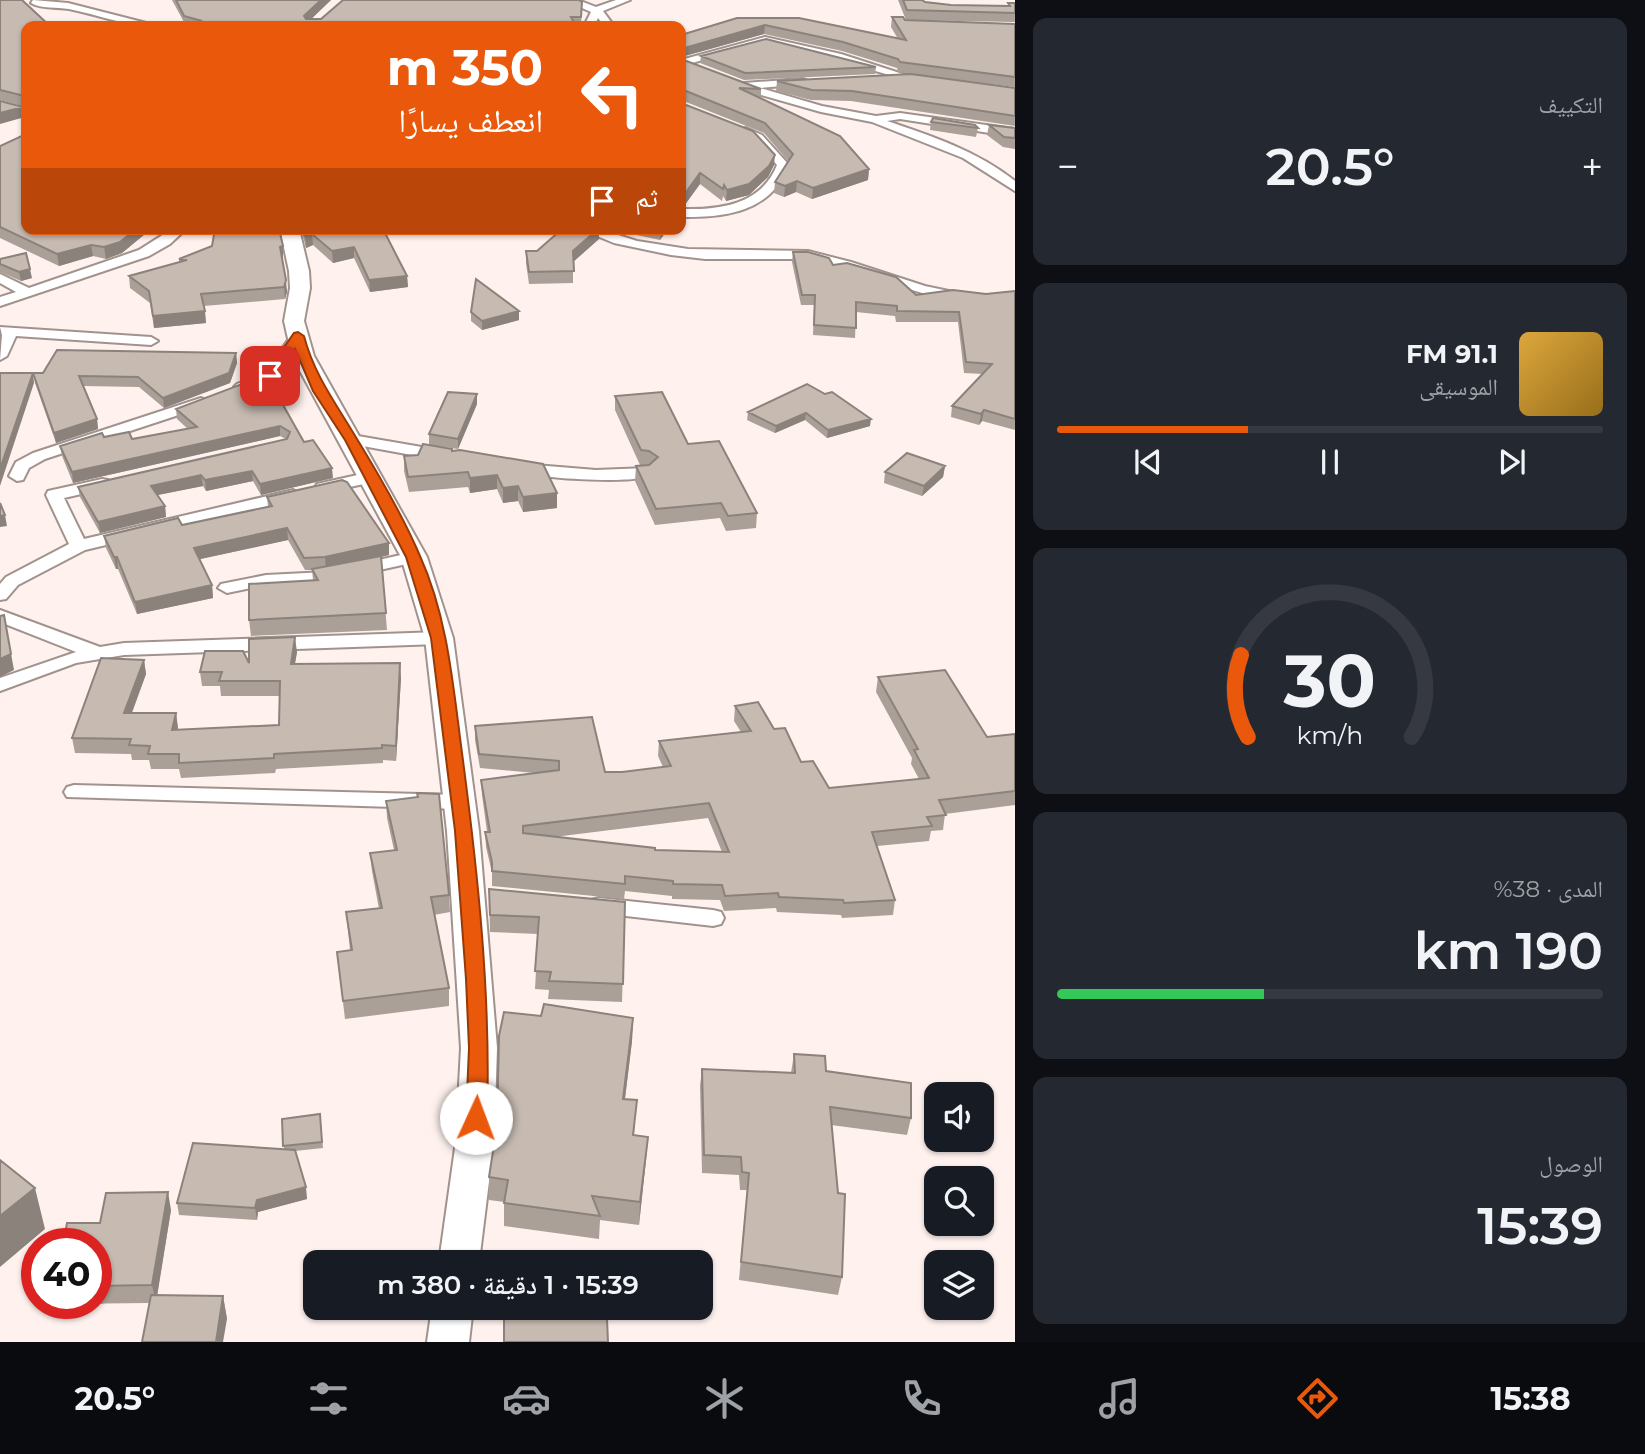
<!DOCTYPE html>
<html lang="ar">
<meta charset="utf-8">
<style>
:root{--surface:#171b24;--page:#242831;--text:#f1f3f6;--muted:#9ea1a6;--line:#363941;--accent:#ea580c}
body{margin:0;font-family:Montserrat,"Noto Naskh Arabic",sans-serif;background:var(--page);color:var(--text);direction:rtl;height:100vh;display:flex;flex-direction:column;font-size:26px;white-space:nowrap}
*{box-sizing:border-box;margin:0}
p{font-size:23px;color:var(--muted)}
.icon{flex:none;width:38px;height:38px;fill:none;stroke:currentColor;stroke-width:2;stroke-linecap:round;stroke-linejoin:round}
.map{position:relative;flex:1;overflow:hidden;direction:ltr}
.sheet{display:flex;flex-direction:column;gap:18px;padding:18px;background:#0d0f14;width:630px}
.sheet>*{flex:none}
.guide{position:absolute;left:21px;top:21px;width:665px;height:214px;border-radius:14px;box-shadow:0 2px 5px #0004;direction:rtl;background:#ea580c;color:#fff;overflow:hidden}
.tools{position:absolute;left:924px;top:1082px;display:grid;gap:14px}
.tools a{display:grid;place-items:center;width:70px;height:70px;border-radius:14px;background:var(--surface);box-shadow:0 2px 5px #0004;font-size:35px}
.speed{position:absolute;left:21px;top:1228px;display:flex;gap:14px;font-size:35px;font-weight:700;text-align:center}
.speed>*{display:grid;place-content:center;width:91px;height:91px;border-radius:50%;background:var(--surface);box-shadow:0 2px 5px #0004;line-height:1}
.speed .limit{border:10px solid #d22;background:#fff;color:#111}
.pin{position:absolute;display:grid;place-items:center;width:60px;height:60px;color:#fff;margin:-30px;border-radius:14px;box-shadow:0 4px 10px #0006}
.me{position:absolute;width:77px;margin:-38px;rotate:2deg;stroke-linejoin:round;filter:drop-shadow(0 0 5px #0008)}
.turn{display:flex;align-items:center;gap:24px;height:147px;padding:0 28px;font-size:32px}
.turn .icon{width:91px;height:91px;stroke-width:2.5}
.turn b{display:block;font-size:49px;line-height:60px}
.then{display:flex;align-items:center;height:66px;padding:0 28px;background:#0003;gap:14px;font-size:26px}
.big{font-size:52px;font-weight:600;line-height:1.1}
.sheet .tile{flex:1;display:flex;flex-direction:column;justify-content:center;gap:10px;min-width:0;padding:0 24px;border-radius:14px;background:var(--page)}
.sheet .dial{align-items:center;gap:0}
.dial svg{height:182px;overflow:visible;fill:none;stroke:var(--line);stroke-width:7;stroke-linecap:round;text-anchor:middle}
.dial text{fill:var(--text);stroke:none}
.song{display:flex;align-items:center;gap:21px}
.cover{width:84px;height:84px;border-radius:10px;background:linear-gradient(135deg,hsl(40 70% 55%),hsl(40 70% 35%))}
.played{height:7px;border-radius:4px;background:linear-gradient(90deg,var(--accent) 35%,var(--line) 35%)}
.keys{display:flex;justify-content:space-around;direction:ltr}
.heat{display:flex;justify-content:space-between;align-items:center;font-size:38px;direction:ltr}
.charge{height:10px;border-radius:5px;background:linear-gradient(90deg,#34c759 38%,var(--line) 0)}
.trip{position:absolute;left:303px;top:1250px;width:410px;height:70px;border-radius:14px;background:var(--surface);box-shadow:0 2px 5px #0004;font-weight:600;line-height:70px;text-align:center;direction:rtl}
.dock{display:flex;height:112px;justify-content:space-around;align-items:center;background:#090b0e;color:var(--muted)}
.dock .icon{width:49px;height:49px}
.dock .current{color:var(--accent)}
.dock b{font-size:32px;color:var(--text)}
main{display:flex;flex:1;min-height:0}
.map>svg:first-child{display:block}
</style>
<main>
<section class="sheet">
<div class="tile"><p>التكييف</p>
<div class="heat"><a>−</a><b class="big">20.5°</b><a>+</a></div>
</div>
<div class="tile">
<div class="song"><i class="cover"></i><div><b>91.1 FM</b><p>الموسيقى</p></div></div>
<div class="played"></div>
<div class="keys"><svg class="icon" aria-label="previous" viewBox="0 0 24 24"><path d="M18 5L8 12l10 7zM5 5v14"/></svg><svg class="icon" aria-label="pause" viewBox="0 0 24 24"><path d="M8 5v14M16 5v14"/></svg><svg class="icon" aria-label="next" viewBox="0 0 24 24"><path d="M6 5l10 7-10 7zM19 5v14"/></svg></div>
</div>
<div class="tile dial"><svg viewBox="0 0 100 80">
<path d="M14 69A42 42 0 1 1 86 69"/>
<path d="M14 69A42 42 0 0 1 11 33" stroke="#ea580c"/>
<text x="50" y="56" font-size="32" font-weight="700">30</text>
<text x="50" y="72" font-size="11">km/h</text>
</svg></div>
<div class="tile"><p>المدى · 38%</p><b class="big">190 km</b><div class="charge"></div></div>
<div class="tile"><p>الوصول</p><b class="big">15:39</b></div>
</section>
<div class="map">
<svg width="1015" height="1342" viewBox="0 0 1015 1342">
<rect width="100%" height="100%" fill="#fff2ee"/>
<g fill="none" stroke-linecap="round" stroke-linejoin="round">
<g stroke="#a1928d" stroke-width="4">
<path id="street" d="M33,0L68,3L158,26C128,27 99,15 69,9C57,7 41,9 31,3Z
M564,0H578L596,7L616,0H630L603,11L614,26H604L598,18L594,26H584L591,12Z
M765,37L841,54L915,78L910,81L834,59L765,43L681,66V60Z
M802,79L806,80V84L760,88L822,106L876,116L900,113L1015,129V137L900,119L887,121C932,136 977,151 1015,181V191L963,158L872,122L821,112L747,91L738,86L744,83Z
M746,128L762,135L789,165C771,212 726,218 681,217V209C720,210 761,205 777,165L754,139L742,133V129Z
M172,229H186L170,244L149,256L0,306V297L16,292L0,283V274L29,288L139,250Z
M580,229H599L637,241L688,249L808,251L851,262L925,286L963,294L965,297L958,301L939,298L808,259H705L671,255L614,243Z
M0,327L151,337L158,341L151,345L16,336L7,356L0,360L2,335Z
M298,332L305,336C290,358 269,398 237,390L234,387L237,384L265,373L293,333Z
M201,398L206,400L209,403L206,406L45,459L29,468L23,480L17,481L9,476L16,462L33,453Z
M352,435L445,451L453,456L445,461L346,443L344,440L346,437Z
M523,464L596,470L647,468L655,473C643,486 538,478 517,472L515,469Z
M371,472L377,473L379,477L377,481L323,493L315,488L317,484Z
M102,479L108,480L110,484L108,488L64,498L84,539L293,490L301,495L299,499L85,550L18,585L6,599L0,600V584L6,577L69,544L46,495L48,491Z
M414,552L423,557L420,561L326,582L266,585L227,593L218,588L221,584L266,575L326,572Z
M0,610L100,647L124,643L439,632L448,638L439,644L124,655L76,663L0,691V678L76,652L0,622Z
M74,785L460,795L467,797L471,802L467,807L460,809L67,797L64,792L67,787Z
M599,898L713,910L721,912L724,918L721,924L713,926L591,912L588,906L591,900Z"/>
</g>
<g stroke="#a1928d" stroke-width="4">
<path id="secondary" d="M280,229H299L309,271L310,288L304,321L314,356L427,557L453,638L479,831L497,1048L494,1141L479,1262H439L456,1141L461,1048L447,831L425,638L401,557L292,356L284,321L290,288L289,271Z
M432,1307H473L469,1342H427Z"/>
</g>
<use href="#street" fill="#fff" fill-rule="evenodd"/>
<use href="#secondary" fill="#fff" fill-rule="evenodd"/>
</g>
<path fill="#aaa098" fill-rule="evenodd" d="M0,0L26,26V107L0,100Z
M172,0H331L311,19L582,2L581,26H177L185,24Z
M898,0H922L925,2L951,5L1008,6V3H1015V22L906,20Z
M892,17L905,20L1015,24V87L948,79L1015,88V126L851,101L811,100L776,91L777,81L909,74L898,72L897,68L842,51L764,34L681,57V35L737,18L898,39L891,27Z
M701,56L876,67L875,74L744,80L700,63Z
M681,59L761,89V99L869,169L868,180L812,199L796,192L784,197L774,193L775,182L788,161L764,133L681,100Z
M681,103L774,165L768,177L749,195L726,201L723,196L722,201L700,184L684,206L681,207Z
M931,122L978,128L976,137L930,130Z
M989,125L1015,128V149L1003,147L987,135Z
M0,146L26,229H151L122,253L106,259L93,256L59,266L0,238Z
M301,229H383L407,276L408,287L370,292L354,258L333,263L313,245L306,248Z
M562,229H599V239L573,262V283L529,284L526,263V251H537Z
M608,229H668L660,240Z
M212,246H283V258H282L287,292L285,299L204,306L206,323L154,328L150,303L130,288L129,276L179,262V259Z
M793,252L833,265L916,295L986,294L1015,291V430L982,421L979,425L951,417L952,406L983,374L964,373L958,322H896L895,316L856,312L855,338L813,335L814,305H801L792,262Z
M0,259L32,278L21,281L0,272Z
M519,311V320L482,330L471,321V312Z
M236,353L237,363L230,383L164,408L139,387L83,386L97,419L98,429L56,443L35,383L33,373H43Z
M266,375L304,442L333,478L261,495L253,481L206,491L203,486L157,495L165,506L166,517L100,533L80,497L78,487L286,439L280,436L73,483L62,456L60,446L104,437L132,439L188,429L177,419L176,409Z
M807,384L870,426L827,438L805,420L775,433L747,420L748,412Z
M477,394V404L458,449L429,445V434Z
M615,396L688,444L757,513L756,528L726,531L720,518L655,525L635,481L636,466L640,465L615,410Z
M452,449V451L557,508L523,512L518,501L503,503L497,489L470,493L468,487L409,492L404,471V456L418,455Z
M945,466L943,477L922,496L884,483L885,472Z
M267,497L389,555L381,557L387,630L251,636L249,620L313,580L312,570H305L288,540L200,559L212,585L213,598L137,614L118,569H116L106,548L104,536L182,525L268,507Z
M297,652L295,664L401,678L396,761L383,760V763L276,769L275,773L181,778L179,769H151L149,760H132L131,754L75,753L72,738L144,660L146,674L132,713H176L178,730L279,725L280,696H221L220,686H202L200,672L249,663Z
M878,677L987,737L1015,734V805L945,814L943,830L931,831L929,841L877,846L895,900L893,915L842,918L841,915L777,912L776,908L724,911L720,900L672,899V896L625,891L624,899L492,886V873L486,847L485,832H487L482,795L481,780L534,773L480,768L475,740V726L605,772H622L663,767L658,756L659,741L741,732L734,721L735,706L774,729L801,762L829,788L919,779L911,764L912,758L876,692ZM708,818L722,852L655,850L554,837Z
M417,793L449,895L450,912L434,915L449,988V1006L345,1019L337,952L350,950L346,912L379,909L372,871L370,853L394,850L387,818L386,801L417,797Z
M489,889L625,902L622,1002L548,999L549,990L535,989L538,934L490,932Z
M541,1016L633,1018L632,1041L625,1099L635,1123L634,1135L648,1137L639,1225L600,1220L599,1239L504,1226V1202L489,1200V1177Z
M794,1054L911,1118L907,1135L831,1125L842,1277L838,1295L739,1280L747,1190H740L739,1175L702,1173L700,1086L702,1069L791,1073Z
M320,1114L323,1148L295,1151L307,1199L258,1212L257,1220L179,1215L177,1203L284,1149L282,1119Z
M171,1210L157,1295L223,1296L227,1319L149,1303L58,1304H96V1244L100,1223Z"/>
<path fill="#8b827c" d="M321,0H331L304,26V16Z
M765,25L764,34L681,57V48Z
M23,107L25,117L0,124V113Z
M775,155L774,165L768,177L749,195L726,201L727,190Z
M869,169L868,180L812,199L813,188Z
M700,173V184L684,206L681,207V196Z
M797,181L796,192L784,197L785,186Z
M136,229H151L122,253L106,259L104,247Z
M598,229H599V239L573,262V251Z
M661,229H668L660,240Z
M312,234L313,245L306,248L305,236Z
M91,245L93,256L59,266L57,254Z
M283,246V258L281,259L280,247Z
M354,247V258L333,263L332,251Z
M30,269L32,278L21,281L19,272Z
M407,276L408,287L370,292L369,280Z
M286,280L287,292L285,299L284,287Z
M205,311L206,323L154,328L153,316Z
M519,311V320L482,330V321Z
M236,353L237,363L230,383L164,408L163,398Z
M33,373L34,383L0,486V469Z
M477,394V404L458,449V439Z
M984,410L982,421L979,425L981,414Z
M806,413L805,420L775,433L776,426Z
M97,419L98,429L56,443L54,433Z
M871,419L870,426L827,438L828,430Z
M280,426V436L73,483L72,472Z
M945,466L943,477L922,496L924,486Z
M332,468L333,478L261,495L260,484Z
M252,471L253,481L206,491L205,480Z
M201,475L203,486L153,496L151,486Z
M497,475V489L470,493V478Z
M518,486V501L503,503V488Z
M557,493V508L523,512V497Z
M165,506L166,517L100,533L98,522Z
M5,515L7,526L0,527V516Z
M287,528L288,540L196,560L194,548Z
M389,543V555L326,569L325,557Z
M114,557H117L118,569H116Z
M212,585L213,598L137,614L135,602Z
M4,615L14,670L0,677V659Z
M295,637L297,652L292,679L291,664Z
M144,660L146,674L126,728L124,713Z
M400,663L401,678L396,761V746Z
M176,713L178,728L174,745L172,730Z
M633,1018L632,1041L622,1122L623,1099Z
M648,1137L646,1160L639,1225L640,1202Z
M306,1187L307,1199L258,1212L257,1220L255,1208L257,1200Z
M35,1188L45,1229L0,1267V1216Z
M168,1192L171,1210L156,1303L152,1285Z
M223,1296L227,1319L223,1342H216Z"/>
<path fill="#c6bab1" stroke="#8b827c" stroke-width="2" fill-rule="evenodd" d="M0,0H22L50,26H26V106L25,96L0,90Z
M176,0H321L304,16L306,19H321L343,0H579L582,2L581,17H571L576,26H177L202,21L184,16Z
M903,0H922L925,2L951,5L1010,6L1008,3H1015V13L907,10Z
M892,17H903L905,20L1015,24V77L900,62L898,59L843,42L765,25L681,49V45H683L681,44V35L737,18H799L906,40Z
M766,39L876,67L745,73L701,56Z
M681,59L761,89L739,88L840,136L869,169L813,188L797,181L785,186L775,182L793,154L765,123L681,89Z
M911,74L1015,88V116L852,91L812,90L777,81Z
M0,101L23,107L0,113Z
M681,103L753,131L775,155L769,166L749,184L727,190L724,185L723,189L700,173L684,195L681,196Z
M933,118L975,125L978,128L931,122Z
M989,125L1015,128V138L1004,137Z
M26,134V229H136L120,242L104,247L91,245L57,254L0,227V146Z
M215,229H279L283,246L280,247L286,280L284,287L201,294L205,311L153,316L149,291L129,276L187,260L179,259L212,246Z
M303,229H383L407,276L369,280L354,247L332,251L312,234L305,236Z
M562,229H598L573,251L574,271L529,272L526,251H537Z
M793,252H808L829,258L833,265L847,263L896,277L916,295L953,290L986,294L1015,291V419L984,410L981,414L952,406L992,364L966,362L959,312L897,311V306L856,302V328L814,325L815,295H802Z
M26,253L30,269L19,272L0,264V259Z
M476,279L519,311L482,321L471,312Z
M57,350L236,353L229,373L163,398L138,377L79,376L97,419L54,433L33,373H43Z
M0,373H33L0,469Z
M266,375L304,442L313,440L332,468L260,484L252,471L205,480L201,475L151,486L165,506L98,522L78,487L287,439L290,432L280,426L72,472L60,446L102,433L104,437L129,432L132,439L197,427L176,409Z
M807,384L825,394L832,392L871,419L828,430L806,413L776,426L748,412Z
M448,392L477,394L458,439L429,434Z
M662,392L688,444L719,441L757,513L728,516L721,503L656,509L636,466L649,465L658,457L649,451L641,450L615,396Z
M423,444L452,449V451L460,450L543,464L557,493L523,497L518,486L503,488L497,475L470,478L468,472L408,477L404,456L418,455Z
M907,453L945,466L924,486L885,472Z
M342,480L347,482L389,543L325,557L304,558L287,528L194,548L212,585L135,602L117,557H114L104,536L178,518L182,525L272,506L267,497Z
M0,503L5,515L0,516Z
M381,556L386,613L249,620V584L318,580L312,569Z
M4,615L11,654L0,659V616Z
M295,637L291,664L400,663L396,746L382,745V748L274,754V758L179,763V754H148L150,746L129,745L131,739L72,738L101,658L144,660L124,713H176L172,730L279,725L280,681H219L222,672H200L205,651H243L249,663V639Z
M945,670L987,737L1015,734V791L939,800L946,815L927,817L932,826L872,832L895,900L844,903L843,900L779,897L778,893L725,896L722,885L673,884V881L625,876V884L492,871V862L485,832H490L481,780L559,770V761L479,754L475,726L592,717L605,772H622L671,766L659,741L751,731L735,706L758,702L774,729L785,728L801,762L813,761L829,788L929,778L914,750L918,749L878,677ZM709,803L729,852L655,850V848L523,833V826Z
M417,793L439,794L449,895L431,897L449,988L343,1001L337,952L352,950L346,912L382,908L370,853L397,850L386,801L418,797Z
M489,889L625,902L623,984L549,981L551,972L535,971L539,917L490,915Z
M544,1004L633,1018L623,1099L637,1100L633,1135L648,1137L640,1202L592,1196L600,1216L504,1203L508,1180L489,1177L497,1126L499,1036L504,1012L541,1016Z
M794,1054L825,1056L826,1071L911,1083V1118L830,1107L838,1193L845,1194L842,1277L741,1262L749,1173L742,1172L741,1157L704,1155L702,1069L795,1073Z
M320,1114L322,1142L283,1146L282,1119Z
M193,1143L295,1150L306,1187L257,1200L255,1208L177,1203Z
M0,1160L35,1188L0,1216Z
M168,1192L152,1285L96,1286V1244H63L67,1223H100L106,1193Z
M151,1295L223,1296L216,1342H142Z
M504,1318L607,1319L608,1342H504Z"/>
<path fill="#ea580c" stroke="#983908" stroke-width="2" d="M298,332L304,336C314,375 337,405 357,439C379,475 404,518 420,556C448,618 453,686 462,753C478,874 491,996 487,1118L484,1124L476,1127L469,1124L466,1118L469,1048L466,979L455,831L431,638L406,557L345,440L313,391L295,349L275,379L270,380L264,376L294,333Z"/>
</svg>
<div class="tools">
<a><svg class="icon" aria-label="sound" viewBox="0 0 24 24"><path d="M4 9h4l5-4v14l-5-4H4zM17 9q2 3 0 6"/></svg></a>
<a><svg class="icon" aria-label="search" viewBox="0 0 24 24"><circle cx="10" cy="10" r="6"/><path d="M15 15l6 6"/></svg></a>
<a><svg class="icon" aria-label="layers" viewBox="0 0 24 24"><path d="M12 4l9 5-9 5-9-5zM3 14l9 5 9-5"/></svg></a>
</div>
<div class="speed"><div class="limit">40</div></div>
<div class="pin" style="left:270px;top:376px;background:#d93025"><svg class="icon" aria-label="arrive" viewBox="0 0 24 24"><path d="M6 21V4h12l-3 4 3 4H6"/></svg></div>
<svg class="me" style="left:476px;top:1118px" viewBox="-20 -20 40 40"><circle r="19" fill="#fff"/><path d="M0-13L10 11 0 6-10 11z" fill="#ea580c"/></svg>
<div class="trip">15:39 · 1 دقيقة · 380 m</div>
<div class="guide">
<div class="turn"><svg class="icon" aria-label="left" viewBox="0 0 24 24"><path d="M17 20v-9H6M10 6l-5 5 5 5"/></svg><div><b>350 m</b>انعطف يسارًا</div></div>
<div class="then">ثم<svg class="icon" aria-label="arrive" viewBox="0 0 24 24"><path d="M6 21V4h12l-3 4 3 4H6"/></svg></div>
</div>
</div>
</main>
<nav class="dock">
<b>15:38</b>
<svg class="icon current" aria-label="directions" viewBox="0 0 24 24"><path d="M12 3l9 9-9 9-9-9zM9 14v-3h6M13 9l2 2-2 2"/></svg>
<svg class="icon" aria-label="music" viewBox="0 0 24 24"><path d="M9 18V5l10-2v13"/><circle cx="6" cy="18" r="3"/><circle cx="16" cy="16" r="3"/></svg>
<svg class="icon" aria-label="phone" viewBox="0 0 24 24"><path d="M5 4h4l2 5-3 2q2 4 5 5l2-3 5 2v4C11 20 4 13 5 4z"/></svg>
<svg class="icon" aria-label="climate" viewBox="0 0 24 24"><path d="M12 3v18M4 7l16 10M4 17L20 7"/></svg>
<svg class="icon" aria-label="car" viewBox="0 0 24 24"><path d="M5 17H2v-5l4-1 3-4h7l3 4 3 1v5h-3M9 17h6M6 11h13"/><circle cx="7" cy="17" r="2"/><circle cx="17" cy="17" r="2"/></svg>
<svg class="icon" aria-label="filters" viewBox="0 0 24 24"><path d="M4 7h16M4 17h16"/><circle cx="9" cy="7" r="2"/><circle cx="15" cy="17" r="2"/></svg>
<b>20.5°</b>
</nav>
